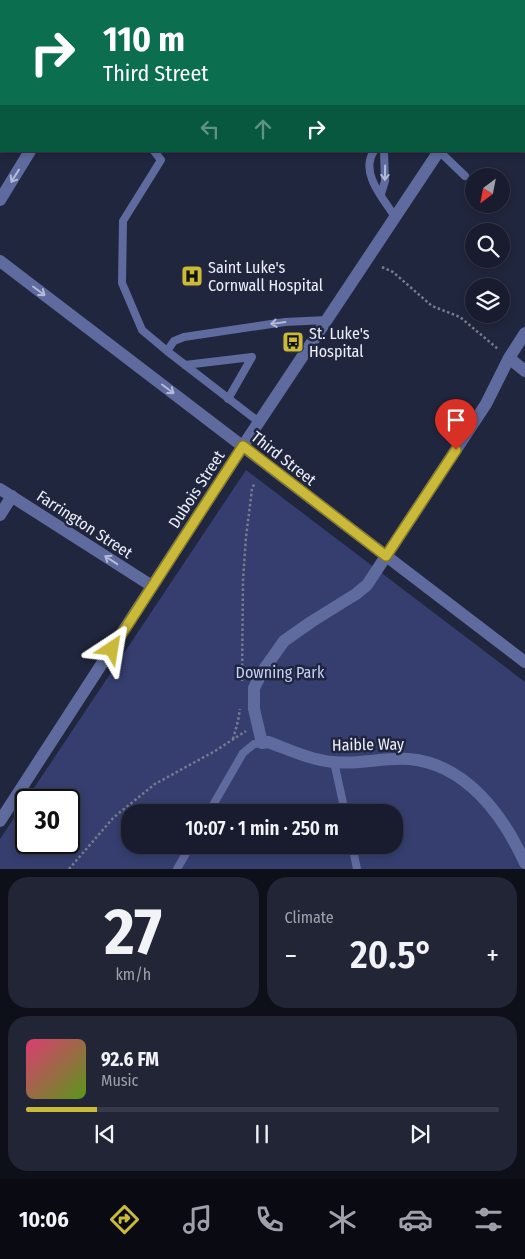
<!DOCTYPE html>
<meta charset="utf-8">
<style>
:root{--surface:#181c2e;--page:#212536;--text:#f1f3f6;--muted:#9fa1aa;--line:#363a4a;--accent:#cbba39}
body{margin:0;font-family:"Fira Sans Condensed",sans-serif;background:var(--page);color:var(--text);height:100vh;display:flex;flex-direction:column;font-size:19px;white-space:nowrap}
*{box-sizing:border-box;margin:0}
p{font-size:16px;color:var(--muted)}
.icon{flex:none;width:28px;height:28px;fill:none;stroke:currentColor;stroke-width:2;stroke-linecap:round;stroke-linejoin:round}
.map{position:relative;height:869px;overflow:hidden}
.side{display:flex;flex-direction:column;gap:8px;padding:8px;background:#0d0f19;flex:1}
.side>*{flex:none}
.hud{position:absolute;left:0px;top:0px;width:525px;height:152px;box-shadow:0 2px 8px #0003,0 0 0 1px var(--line);background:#0b6e4f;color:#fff;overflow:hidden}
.needle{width:32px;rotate:212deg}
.fabs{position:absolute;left:465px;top:168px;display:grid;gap:10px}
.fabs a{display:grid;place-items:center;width:45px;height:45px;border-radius:50%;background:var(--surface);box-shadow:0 2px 8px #0003,0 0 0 1px var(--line);font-size:25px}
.speed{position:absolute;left:15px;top:789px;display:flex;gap:10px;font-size:25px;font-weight:700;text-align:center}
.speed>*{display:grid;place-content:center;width:65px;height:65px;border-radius:50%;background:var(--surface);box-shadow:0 2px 8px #0003,0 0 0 1px var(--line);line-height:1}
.speed .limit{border:2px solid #111;border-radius:8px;background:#fff;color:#111}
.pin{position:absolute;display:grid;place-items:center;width:42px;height:42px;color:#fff;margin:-51px -21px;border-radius:50% 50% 50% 0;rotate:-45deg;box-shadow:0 0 5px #0007}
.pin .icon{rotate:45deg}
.me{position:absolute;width:55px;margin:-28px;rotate:33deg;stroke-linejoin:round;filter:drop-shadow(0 0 4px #0008)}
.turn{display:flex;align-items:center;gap:18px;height:105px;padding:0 20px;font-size:22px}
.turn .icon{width:65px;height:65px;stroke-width:2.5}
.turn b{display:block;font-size:35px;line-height:42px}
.lanes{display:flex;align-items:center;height:48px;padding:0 20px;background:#0003;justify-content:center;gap:25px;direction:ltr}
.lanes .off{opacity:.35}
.big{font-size:38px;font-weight:600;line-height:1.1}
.side .tile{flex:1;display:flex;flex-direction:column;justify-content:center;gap:8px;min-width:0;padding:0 18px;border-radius:20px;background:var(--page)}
.side .dial{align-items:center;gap:0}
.dial b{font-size:65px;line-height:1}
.song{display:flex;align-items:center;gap:15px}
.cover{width:60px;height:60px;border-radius:8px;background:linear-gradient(135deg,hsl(340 70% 55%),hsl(90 70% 35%))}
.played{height:5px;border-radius:2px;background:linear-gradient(90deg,var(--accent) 15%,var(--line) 15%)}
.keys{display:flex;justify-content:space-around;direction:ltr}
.heat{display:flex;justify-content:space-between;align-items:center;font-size:28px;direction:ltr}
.side .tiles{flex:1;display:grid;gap:8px;grid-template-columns:1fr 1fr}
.tile:last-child{grid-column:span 2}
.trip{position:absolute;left:121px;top:804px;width:282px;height:50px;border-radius:20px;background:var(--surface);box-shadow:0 2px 8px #0003,0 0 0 1px var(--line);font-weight:600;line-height:50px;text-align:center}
.tab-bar{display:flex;height:80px;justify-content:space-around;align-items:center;background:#0a0b12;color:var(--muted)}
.tab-bar .icon{width:35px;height:35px}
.tab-bar .selected{color:var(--accent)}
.tab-bar b{font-size:22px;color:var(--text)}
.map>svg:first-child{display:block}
</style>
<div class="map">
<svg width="525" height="869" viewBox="0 0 525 869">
<rect width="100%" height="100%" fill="#20263d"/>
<path fill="#353e6e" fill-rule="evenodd" d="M246,470L525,682V869H0V839L26,800V842H69V800H26ZM130,812H395V845H130Z"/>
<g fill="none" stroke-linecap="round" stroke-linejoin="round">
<path stroke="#767b8e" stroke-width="2.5" stroke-dasharray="2.5 2.5" stroke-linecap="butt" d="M382,267L393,272L432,306L460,317L498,349
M242,681L243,580L246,537L252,489L255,482
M233,739L238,721L240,709
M69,869L114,817L155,784L215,751L246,731"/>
<path stroke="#5f6b9e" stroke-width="8" d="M154,151L161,160L123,221L122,283L142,330L167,351L259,422
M374,151C359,173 384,199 395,217
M439,151L465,176
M381,194L385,181L384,151
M167,351L174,341L184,337L285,322L327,320
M185,365L252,357L228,399
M334,762L345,812
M209,812L243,753L254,744L262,743
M352,845L357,869
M177,869L191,845"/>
<path stroke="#5f6b9e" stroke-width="12" d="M82,0L84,1
M389,0L390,1
M124,1V0
M524,34L525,32
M524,103L525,104
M0,200L30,151
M0,261L525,662
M525,333L509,358L486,404L367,585L356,594L311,622L284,641L262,672L254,688V709L262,743L268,742C290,750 311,760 333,762C358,765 384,757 409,759C466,764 503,815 525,863
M509,358L525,371
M0,489L152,586
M0,515L12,496
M0,821L243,446L439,151"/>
</g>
<defs><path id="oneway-shaft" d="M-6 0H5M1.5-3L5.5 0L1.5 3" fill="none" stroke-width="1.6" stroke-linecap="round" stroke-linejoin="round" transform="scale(1.25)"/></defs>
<g stroke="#b4bad6">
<use href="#oneway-shaft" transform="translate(385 173) rotate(91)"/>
<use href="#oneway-shaft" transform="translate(15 176) rotate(122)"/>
<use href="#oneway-shaft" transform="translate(39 291) rotate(37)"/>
<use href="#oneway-shaft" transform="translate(278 323) rotate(172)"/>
<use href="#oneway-shaft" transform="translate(168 389) rotate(37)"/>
<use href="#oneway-shaft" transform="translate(111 560) rotate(-147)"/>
</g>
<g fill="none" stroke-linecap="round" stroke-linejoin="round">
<g stroke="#847925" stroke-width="12">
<path id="route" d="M112,649L243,446L386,556L456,450"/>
</g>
<use href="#route" stroke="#cbba39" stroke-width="9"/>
</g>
<defs>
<g id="hospital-square" transform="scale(1.125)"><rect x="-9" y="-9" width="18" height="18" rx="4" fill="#cbba39" stroke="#20263d"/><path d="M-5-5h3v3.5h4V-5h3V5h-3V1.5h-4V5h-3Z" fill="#111"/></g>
<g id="bus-square" transform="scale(1.125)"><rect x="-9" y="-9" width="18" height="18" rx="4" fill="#cbba39" stroke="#20263d"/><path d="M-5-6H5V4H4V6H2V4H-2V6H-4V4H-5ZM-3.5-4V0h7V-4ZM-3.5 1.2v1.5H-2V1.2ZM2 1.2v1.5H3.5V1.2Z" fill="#111"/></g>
</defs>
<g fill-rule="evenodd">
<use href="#hospital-square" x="192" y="276"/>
<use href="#bus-square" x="293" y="342"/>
</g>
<g text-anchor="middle" stroke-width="5" stroke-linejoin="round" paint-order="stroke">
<g font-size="16" fill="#eceffc" stroke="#20263d" text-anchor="start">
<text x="208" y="273">Saint Luke's<tspan x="208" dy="18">Cornwall Hospital</tspan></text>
<text x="309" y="339">St. Luke's<tspan x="309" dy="18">Hospital</tspan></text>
</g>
<g font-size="16" fill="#eceffc" stroke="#20263d">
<text transform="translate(284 458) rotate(38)" y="6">Third Street</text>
<text transform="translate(196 489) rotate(-57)" y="6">Dubois Street</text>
<text transform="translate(85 524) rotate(33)" y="6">Farrington Street</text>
<text transform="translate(368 744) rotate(-1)" y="6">Haible Way</text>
</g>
<g font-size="16" fill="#c4cffa" stroke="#20263d">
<text x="280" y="678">Downing Park</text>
</g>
</g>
</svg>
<div class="fabs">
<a><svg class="needle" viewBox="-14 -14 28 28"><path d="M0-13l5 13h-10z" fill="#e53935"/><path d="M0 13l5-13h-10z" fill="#9fa1aa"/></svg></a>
<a><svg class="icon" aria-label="search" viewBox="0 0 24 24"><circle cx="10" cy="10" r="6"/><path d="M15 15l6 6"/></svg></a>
<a><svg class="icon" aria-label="layers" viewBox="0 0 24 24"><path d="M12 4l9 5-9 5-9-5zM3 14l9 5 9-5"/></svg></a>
</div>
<div class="speed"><div class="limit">30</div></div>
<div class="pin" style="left:456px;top:450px;background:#d93025"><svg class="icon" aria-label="arrive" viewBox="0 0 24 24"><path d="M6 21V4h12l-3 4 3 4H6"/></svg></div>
<svg class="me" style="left:112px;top:649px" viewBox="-20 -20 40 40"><path d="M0-17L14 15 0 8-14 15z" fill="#cbba39" stroke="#fff" stroke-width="4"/></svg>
<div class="trip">10:07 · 1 min · 250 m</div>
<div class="hud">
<div class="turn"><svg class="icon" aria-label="right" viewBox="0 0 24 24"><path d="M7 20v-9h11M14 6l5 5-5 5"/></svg><div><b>110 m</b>Third Street</div></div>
<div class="lanes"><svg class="icon off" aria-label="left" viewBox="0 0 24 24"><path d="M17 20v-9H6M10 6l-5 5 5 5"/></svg><svg class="icon off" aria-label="ahead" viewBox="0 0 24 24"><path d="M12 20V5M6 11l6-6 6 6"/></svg><svg class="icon" aria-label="right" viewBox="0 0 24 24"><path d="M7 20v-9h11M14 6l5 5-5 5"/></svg></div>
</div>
</div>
<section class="side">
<div class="tiles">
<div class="tile dial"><b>27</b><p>km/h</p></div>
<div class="tile"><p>Climate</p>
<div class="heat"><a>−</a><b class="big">20.5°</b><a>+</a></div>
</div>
<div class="tile">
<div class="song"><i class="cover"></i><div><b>92.6 FM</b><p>Music</p></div></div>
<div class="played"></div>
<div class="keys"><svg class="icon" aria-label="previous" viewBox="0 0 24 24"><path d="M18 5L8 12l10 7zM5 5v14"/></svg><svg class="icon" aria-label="pause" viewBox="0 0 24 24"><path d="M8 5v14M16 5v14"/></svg><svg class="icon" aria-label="next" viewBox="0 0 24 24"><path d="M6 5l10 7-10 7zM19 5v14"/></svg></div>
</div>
</div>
</section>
<nav class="tab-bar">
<b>10:06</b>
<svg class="icon selected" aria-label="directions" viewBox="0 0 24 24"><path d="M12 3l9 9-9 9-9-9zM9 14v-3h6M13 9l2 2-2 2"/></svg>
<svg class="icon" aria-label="music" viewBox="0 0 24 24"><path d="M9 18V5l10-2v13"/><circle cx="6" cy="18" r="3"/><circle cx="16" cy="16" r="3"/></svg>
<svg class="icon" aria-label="phone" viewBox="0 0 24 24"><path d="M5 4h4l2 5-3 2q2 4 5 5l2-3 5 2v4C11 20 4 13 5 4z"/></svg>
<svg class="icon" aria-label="climate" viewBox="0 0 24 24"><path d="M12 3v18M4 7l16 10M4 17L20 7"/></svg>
<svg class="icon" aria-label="car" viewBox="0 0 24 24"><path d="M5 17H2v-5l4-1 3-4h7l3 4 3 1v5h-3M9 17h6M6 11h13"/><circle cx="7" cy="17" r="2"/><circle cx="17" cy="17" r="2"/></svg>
<svg class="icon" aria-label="filters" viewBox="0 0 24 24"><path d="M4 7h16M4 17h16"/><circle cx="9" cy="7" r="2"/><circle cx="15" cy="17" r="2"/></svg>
</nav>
